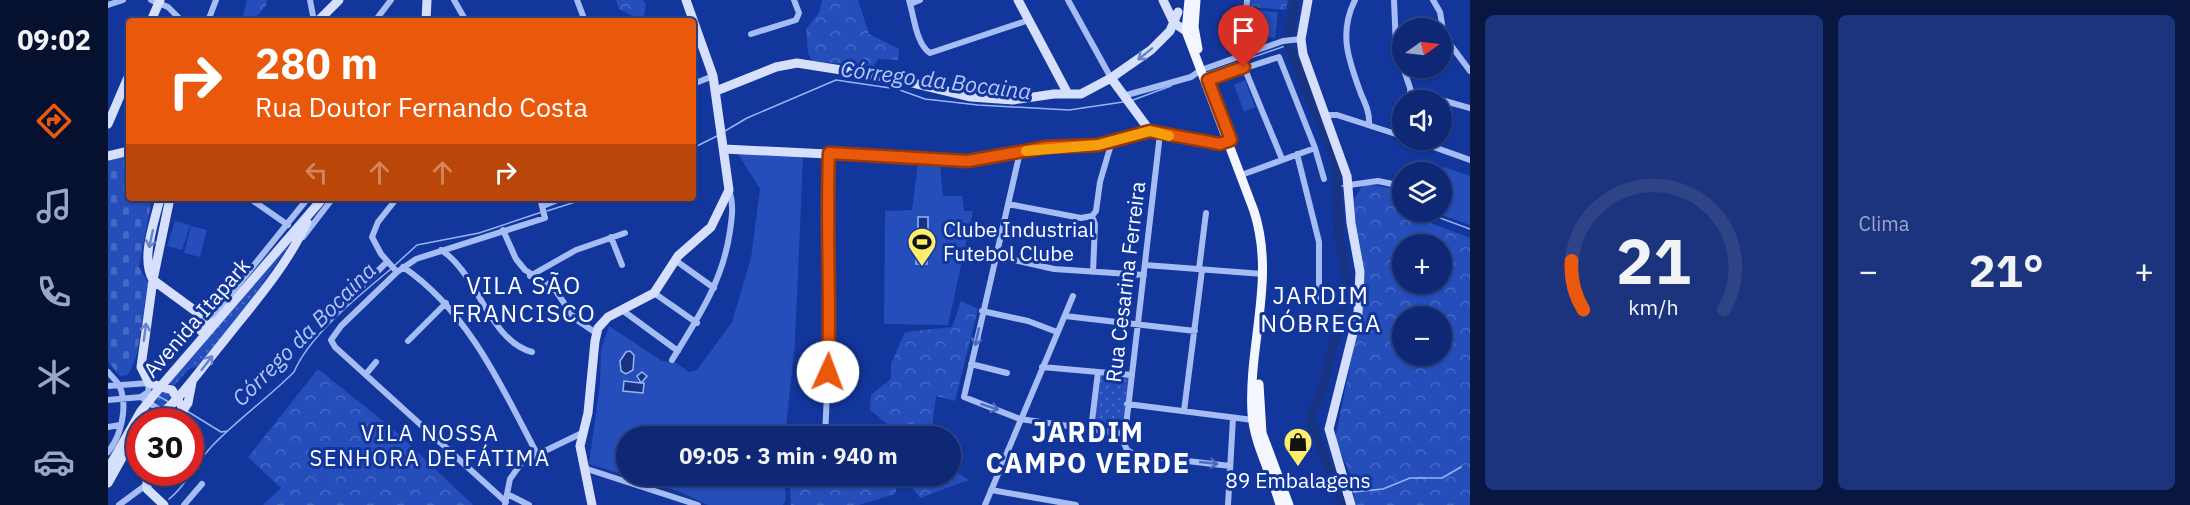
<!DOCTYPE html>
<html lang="pt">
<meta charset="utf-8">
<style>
:root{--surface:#0e2875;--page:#1c347d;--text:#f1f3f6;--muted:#9ba6c5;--line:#2e4487;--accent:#ea580c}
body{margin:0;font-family:"IBM Plex Sans",sans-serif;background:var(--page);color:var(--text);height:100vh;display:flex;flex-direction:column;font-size:22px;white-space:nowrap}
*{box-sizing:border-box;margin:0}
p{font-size:20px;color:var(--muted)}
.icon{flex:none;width:33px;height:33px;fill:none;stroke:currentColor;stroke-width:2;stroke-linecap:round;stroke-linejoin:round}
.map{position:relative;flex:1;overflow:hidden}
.details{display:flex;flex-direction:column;gap:15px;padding:15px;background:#081640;width:720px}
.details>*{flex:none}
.guide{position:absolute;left:18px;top:18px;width:570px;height:183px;border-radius:6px;box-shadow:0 2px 4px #0004,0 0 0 2px var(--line);background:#ea580c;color:#fff;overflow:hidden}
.needle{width:39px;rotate:76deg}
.buttons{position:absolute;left:1284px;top:18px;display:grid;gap:12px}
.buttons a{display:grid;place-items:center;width:60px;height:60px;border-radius:50%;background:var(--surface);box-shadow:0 2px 4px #0004,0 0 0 2px var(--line);font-size:30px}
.speed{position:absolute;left:18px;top:408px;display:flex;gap:12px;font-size:30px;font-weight:700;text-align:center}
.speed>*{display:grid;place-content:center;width:78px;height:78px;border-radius:50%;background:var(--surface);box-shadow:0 2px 4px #0004,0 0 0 2px var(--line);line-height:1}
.speed .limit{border:9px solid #d22;background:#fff;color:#111}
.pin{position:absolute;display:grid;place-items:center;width:51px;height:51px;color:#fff;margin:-62px -26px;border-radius:50% 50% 50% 0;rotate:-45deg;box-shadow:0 0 6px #0007}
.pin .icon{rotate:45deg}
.me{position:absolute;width:66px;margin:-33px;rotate:2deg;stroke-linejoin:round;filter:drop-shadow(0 0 4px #0008)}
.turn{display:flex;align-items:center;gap:21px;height:126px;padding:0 30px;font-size:27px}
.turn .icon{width:78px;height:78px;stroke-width:2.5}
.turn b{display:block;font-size:42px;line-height:51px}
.lanes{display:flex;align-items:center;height:57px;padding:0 30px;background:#0003;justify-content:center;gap:30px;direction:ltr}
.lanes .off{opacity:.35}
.big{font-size:45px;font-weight:800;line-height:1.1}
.details .tile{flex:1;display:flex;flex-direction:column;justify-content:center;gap:9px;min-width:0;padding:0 21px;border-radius:9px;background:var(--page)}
.details .dial{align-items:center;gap:0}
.dial svg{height:156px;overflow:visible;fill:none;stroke:var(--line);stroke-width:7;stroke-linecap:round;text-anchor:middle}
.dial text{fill:var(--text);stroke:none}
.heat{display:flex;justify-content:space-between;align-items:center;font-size:33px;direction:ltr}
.details .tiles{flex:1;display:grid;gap:15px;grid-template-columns:repeat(2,1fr)}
.trip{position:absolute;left:508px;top:426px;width:345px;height:60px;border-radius:30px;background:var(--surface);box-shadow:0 2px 4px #0004,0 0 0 2px var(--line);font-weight:800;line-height:60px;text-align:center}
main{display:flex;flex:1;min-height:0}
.tabs{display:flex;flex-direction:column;width:108px;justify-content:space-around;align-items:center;background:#06102f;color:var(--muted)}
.tabs .icon{width:42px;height:42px}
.tabs .on{color:var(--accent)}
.tabs b{font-size:27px;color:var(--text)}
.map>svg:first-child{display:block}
</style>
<main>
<nav class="tabs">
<b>09:02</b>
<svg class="icon on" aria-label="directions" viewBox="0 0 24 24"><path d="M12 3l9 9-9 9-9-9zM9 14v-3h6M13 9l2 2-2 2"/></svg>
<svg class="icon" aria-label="music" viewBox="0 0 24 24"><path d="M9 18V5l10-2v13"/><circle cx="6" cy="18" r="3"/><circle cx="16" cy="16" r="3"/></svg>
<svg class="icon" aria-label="phone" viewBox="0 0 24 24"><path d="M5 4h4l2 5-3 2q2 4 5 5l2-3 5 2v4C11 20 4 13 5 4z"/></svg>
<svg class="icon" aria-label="climate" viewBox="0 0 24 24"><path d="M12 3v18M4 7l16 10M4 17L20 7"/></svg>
<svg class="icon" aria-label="car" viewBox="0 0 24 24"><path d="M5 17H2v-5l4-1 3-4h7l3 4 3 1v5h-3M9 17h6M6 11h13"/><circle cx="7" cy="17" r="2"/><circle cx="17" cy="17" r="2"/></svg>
</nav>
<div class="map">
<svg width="1362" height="505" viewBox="0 0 1362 505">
<defs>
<pattern id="grass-dots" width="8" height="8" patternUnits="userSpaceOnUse" patternTransform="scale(1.5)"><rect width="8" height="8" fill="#254eba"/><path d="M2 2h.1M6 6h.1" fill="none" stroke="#4669c4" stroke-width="1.8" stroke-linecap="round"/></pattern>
<pattern id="forest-crowns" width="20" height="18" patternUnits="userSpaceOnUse" patternTransform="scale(1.5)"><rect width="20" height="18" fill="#254eba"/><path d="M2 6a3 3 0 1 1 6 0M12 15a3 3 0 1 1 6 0" fill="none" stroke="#4669c4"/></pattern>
<pattern id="cemetery-stones" width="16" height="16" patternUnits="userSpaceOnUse" patternTransform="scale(1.5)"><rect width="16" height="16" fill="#254eba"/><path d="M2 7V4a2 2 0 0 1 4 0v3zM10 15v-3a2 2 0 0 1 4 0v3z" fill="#4669c4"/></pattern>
</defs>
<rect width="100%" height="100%" fill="#12369c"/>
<path fill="url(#grass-dots)" d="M183,243L142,301L90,367L82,368L66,386L59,381Z
M991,373L1022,377L1014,432L984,428Z
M60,390L63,396L56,406H47L50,392Z"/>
<path fill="url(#forest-crowns)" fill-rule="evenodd" d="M139,0H159L158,6L145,21H134Z
M508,0H535L538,4L535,21L511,9Z
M714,0H750L761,34L791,49L790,60L770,59L765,67L704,61L700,53L698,29L711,13Z
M1142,0H1180L1178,10L1142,7Z
M1255,184L1283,188L1294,201V212H1304L1310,218L1362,238V505H1247L1243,476L1227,440L1253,311L1245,202ZM1294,244H1334V284H1294ZM1294,316H1334V356H1294Z
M853,301L870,309L847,401L828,396L823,436H781L792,434L762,410L763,395L783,379V364L797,332L844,327Z
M210,369L285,429L365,505H155L173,488L140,457Z
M843,468L860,480L812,498L798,480L792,478L787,494L751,505H683L681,476H843Z"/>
<path fill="url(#cemetery-stones)" d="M21,155V198H44L31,267L40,283L29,354L23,370L19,375L12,376L0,362V161Z"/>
<path fill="#254eba" d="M1140,9L1170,12L1167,38L1138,35Z
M1137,80L1147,107L1136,112L1126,85Z
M628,151L695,157L687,343L678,427L674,436H519V476H672C676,484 681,497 675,505H600L570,491L481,464L492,384L493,349L501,326L554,361L567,362L581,372L589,370L624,322L643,258L652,189Z
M810,163L832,164L835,196H854L856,211H865L840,325L776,324L777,211L804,210Z
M1336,167L1362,176V225L1325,212H1334Z
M67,221L82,225L74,250L59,246Z
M83,226L99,230L92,257L76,253Z"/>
<path fill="#183382" stroke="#98b4f7" stroke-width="1.5" d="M810,217H820V238H810Z
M809,244H819V264H808Z
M522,351L526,355L525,370L518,374L513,371L512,361L518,352Z
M534,372L539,376L533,383H536L535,393L515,391L516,381L533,383L529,376Z"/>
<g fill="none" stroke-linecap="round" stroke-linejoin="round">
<path stroke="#98b4f7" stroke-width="1.5" d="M1099,73L1180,45
M1025,100L1063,86
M617,131L639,118L728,80L789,89L817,99L870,105L961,110L1015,102
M585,148L611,135
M1229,186H1236
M1283,186L1294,194
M439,211L480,198
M1316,212L1362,229
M286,266L309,245L371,233L434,212
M50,396L61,402
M79,411L113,432L120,431
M1245,492L1275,489L1302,478H1334L1353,467
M1229,495H1237
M61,499C79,485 88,463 104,446C130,419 160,398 186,372C202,334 252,295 283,269"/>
<path stroke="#183382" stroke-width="9" d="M1187,0L1180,45L1228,163L1231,236L1239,276L1234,318L1225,344L1216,384L1202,419L1234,505"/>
<path stroke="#a6bcf4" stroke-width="6" d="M43,0L60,7L74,21
M202,0L206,21
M346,0L358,21
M469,0L477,21
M801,0C806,16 808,44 822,53L921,20
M960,0L1003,78
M1247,0C1230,34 1241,61 1253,94C1258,105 1262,114 1261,125
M1286,0L1288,46L1306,100
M1325,0L1332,12L1336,36L1362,71
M802,4L812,0
M0,5L15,0
M100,21L108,0
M267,21L283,0
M643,34L688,20L691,13L686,0
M1135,56L1139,0
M1136,67L1174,159
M1096,69L1175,41L1193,39
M1100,80L1171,57L1207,148L1216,179
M585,84L605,76
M1302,91L1362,108
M1015,96L1083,77L1093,70
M1216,115H1229L1294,136
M1052,134L1016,443L1019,450L1028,455L1122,466
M1306,140L1362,160
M912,152L856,397L912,419L1016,434
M1189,154L1211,242V300
M1136,174L1207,148
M1241,185L1270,181L1294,186
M141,198L180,225
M289,198L270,222L264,237L273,254L289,272
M900,204L973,218L984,216
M435,206L454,198
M984,216L988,211L992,182L1004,141
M984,216L987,224L985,272
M395,230L408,259L417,270L446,288L466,318L488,333
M195,237L225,198
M503,237L514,265
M333,250C370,273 381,341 424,352
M888,256L946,269L1036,275
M567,260L606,288
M1037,265L1155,274
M295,267C360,311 394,387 429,454
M1091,269L1098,213
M422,276L468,250L517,233
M546,293L589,323
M514,310L570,351
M874,311L920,321L949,332
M957,316L1087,331
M101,321L200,198
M217,322L279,262
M300,341L338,303
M564,360C590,318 615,281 622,231C624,217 626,204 621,190
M863,364L899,373
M934,367L1024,375
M0,372C4,377 10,382 12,387C20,408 13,436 0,452
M258,374L268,362
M0,386L41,383L40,392L33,397
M0,400L33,397L56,413
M1019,404L1145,420
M1076,411L1094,270
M0,427L12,425
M983,429L990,372
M717,436L723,308L719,234L721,153
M476,468L590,505
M883,490L968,505
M399,494L421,505
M398,502L227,347L223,340L233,326L289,272L308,259L437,218L432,198
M397,504L402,479L414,462L474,433
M11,505L38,485
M76,505L94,484
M877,505L965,296
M1120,505L1125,418"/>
<path stroke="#d6e0fd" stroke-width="9" d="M910,0L960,94
M1055,0L1066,23L1078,31
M1200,0L1193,39L1195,54L1239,176L1243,223L1252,272L1250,313L1221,429L1243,505
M43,21L52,0
M210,21L231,0
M318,21L319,0
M1003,78L1042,131
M608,91L668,67L689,63L784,78L863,97L905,100L946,94H973L1003,78L1043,50L1062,31L1070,12
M0,124L21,75
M616,149L860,161L940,147L990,145L1042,131L1104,144L1123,140
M0,156L21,151
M52,198C47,221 32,258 45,280L101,321L93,331
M62,198L45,280L33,367L41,383L64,390L76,410
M45,422C73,398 92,370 115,342C144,305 179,266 199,222
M67,422L80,403L84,382
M9,460L32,434
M0,469L33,411L54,385L215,198
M39,472V489L56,505
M0,483L15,456
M484,505L472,446L480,413L487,341L490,328L500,317L546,293L570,256L603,227L621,190L605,76L578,0"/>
<path stroke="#f4f6ff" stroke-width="9" d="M1081,0L1078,31L1146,211C1168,279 1140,344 1144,413C1146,445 1164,474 1172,505
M1088,0L1086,27L1090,49
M1151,384L1154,433L1181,505"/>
</g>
<defs><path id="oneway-shaft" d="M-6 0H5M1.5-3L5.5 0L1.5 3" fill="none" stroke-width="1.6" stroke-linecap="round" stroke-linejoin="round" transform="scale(1.5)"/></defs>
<g stroke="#6a82c8">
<use href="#oneway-shaft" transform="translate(1037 54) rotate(141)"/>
<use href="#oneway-shaft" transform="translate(43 239) rotate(102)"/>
<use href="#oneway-shaft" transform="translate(37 332) rotate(-82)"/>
<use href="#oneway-shaft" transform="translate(99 363) rotate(-52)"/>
</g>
<g stroke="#4d6cbf">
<use href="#oneway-shaft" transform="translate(869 337) rotate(102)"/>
<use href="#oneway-shaft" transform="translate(882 407) rotate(18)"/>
<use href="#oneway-shaft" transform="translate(1101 463) rotate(6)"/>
</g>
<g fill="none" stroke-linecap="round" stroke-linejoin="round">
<g stroke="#983908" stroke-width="15">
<path id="route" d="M720,372C723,299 718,227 721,153L860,161L939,147L990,145L1042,131L1112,144L1123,140L1100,80L1136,67"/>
</g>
<use href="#route" stroke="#ea580c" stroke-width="10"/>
<path stroke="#f59e0b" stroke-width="10" d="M918,151L990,145L1042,131L1061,136"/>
</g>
<defs>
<g id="stadium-pin" transform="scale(1.5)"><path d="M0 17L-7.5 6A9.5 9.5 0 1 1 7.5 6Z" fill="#ffee6a" stroke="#12369c"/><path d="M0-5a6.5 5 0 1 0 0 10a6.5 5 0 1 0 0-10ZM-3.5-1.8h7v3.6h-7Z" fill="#111"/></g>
<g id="shop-pin" transform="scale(1.5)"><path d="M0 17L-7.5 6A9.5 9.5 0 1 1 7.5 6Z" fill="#ffee6a" stroke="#12369c"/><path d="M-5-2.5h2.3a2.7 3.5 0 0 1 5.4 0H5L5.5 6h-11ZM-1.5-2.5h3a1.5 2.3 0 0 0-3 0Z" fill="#111"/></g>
</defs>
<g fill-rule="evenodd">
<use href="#stadium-pin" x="814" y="242"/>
<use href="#shop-pin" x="1190" y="442"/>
</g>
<g text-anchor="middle" stroke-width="6" stroke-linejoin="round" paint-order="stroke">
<g font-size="21" fill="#fff" stroke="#12369c" text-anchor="start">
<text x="835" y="237">Clube Industrial<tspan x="835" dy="24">Futebol Clube</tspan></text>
<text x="1190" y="488" text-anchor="middle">89 Embalagens</text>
</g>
<g font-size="21" fill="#fff" stroke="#12369c">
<text transform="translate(1018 282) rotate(-83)" y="7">Rua Cesarina Ferreira</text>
<text transform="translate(89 318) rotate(-49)" y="7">Avenida Itapark</text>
</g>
<g font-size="22" font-style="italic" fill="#b3c7fa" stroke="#12369c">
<text transform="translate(828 80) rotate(7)" y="8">Córrego da Bocaina</text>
<text transform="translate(196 334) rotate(-45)" y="8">Córrego da Bocaina</text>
</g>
<g font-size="22" letter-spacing="1.5" fill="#fff" stroke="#12369c">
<text x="322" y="441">VILA NOSSA<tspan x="322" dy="25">SENHORA DE FÁTIMA</tspan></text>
</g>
<g font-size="24" letter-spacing="1.5" fill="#fff" stroke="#12369c">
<text x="416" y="294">VILA SÃO<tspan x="416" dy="28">FRANCISCO</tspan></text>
<text x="1213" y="304">JARDIM<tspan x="1213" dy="28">NÓBREGA</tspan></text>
</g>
<g font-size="27" font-weight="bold" letter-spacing="1.5" fill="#fff" stroke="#12369c">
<text x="980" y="442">JARDIM<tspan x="980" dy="31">CAMPO VERDE</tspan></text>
</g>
</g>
</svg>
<div class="buttons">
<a><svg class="needle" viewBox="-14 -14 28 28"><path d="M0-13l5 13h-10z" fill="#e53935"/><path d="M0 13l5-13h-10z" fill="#9ba6c5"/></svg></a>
<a><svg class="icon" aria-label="sound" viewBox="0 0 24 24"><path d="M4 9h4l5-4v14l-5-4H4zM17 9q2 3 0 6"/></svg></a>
<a><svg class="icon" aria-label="layers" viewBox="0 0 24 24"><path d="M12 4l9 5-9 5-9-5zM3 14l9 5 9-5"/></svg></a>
<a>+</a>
<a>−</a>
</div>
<div class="speed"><div class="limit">30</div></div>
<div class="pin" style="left:1136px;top:67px;background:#d93025"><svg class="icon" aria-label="arrive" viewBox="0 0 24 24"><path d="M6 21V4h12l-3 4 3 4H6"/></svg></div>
<svg class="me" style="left:720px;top:372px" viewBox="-20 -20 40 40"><circle r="19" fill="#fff"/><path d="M0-13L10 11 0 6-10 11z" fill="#ea580c"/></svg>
<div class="trip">09:05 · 3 min · 940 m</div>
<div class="guide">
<div class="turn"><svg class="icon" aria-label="right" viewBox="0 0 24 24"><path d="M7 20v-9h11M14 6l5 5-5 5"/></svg><div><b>280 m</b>Rua Doutor Fernando Costa</div></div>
<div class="lanes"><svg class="icon off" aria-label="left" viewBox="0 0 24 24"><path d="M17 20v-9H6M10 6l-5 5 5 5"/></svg><svg class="icon off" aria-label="ahead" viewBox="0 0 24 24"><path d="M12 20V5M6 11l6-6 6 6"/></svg><svg class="icon off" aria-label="ahead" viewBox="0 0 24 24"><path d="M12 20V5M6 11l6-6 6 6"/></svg><svg class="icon" aria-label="right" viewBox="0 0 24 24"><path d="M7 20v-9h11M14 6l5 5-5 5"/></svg></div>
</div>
</div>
<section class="details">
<div class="tiles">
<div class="tile dial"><svg viewBox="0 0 100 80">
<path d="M14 69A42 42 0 1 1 86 69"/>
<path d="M14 69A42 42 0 0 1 8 44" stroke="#ea580c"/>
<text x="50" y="56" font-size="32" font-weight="700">21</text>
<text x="50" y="72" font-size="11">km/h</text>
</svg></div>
<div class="tile"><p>Clima</p>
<div class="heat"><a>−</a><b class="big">21°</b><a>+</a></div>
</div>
</div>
</section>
</main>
